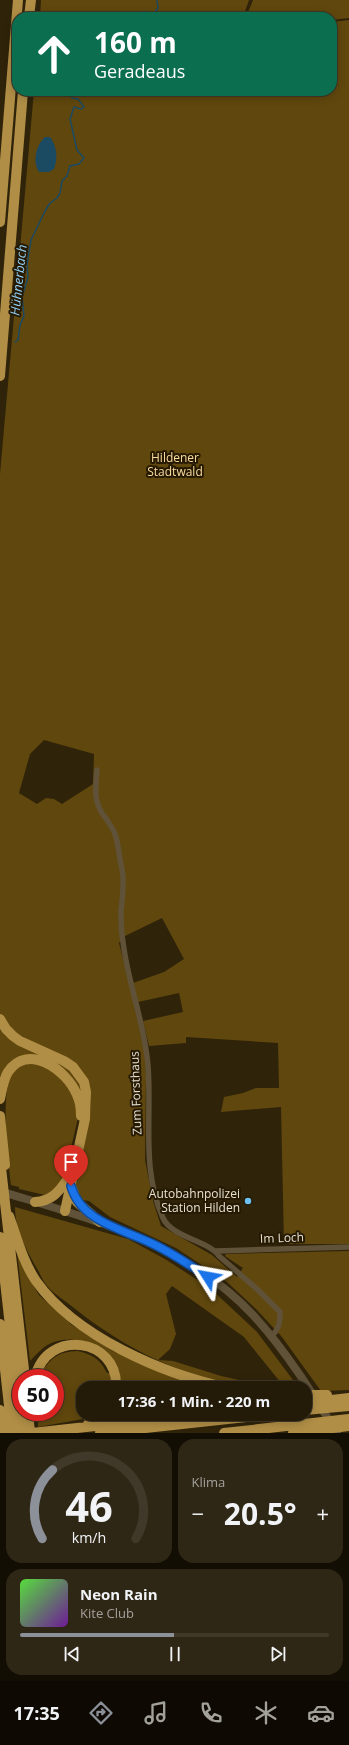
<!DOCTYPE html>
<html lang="de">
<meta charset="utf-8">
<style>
:root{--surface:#231a08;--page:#2f2716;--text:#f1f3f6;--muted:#a3a19c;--line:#403829;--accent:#8c9099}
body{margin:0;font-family:"Open Sans",sans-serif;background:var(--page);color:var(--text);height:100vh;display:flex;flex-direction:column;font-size:15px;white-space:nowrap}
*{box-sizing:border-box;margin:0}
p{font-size:13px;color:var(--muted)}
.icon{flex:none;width:22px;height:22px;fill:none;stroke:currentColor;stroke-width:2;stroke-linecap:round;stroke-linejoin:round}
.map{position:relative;height:1433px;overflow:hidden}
.details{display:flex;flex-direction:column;gap:6px;padding:6px;background:#130e04;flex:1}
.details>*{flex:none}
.guide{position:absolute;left:12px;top:12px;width:325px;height:84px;border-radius:16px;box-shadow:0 2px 10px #0003,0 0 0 1px var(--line);background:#0b6e4f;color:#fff;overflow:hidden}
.speed{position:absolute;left:12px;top:1369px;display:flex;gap:8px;font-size:20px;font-weight:700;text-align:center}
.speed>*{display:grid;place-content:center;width:52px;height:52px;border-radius:50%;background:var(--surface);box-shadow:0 2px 10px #0003,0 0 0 1px var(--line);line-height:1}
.speed .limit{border:6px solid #d22;background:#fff;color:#111}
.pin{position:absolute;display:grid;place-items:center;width:34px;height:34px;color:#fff;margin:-41px -17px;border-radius:50% 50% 50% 0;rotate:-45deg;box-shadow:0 0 4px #0007}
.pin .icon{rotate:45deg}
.me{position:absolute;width:44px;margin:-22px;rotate:304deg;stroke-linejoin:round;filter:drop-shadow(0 0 3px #0008)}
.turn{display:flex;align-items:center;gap:14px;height:84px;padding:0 16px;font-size:18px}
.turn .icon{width:52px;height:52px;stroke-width:2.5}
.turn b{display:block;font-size:28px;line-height:34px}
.big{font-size:30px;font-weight:700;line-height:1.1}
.details .widget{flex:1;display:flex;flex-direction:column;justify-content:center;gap:6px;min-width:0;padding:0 14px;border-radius:16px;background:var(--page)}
.details .dial{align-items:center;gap:0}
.dial svg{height:104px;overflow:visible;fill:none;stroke:var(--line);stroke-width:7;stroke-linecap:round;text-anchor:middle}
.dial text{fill:var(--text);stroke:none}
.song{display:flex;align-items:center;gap:12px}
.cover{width:48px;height:48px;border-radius:6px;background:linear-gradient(135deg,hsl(110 70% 55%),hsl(280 70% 35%))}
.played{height:4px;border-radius:2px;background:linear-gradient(90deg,var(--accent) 50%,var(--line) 50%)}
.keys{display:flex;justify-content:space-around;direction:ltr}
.heat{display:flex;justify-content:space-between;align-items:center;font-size:22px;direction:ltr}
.details .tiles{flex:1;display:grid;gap:6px;grid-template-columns:1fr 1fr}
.widget:last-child{grid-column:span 2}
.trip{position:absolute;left:76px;top:1381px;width:236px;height:40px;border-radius:16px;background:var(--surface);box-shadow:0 2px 10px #0003,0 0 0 1px var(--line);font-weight:700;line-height:40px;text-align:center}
.menu{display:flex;height:64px;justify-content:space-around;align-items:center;background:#0e0a03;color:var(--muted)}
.menu .icon{width:28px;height:28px}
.menu .active{color:var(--accent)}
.menu b{font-size:18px;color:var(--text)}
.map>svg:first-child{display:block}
</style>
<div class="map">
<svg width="349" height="1433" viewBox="0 0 349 1433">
<rect width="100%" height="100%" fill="#2f230a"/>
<path fill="#60470d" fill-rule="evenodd" d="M41,0H249L243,17H40Z
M253,0H349V18L332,20V17H246Z
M349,20V1244H284L281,1107L221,1112L224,1097L243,1093L256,1088H279L278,1043L186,1037V1043L149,1046L143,1021L183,1012L179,993L138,1002L133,983L164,972L184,959L162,918L125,936L119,943L145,1046L146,1078L145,1160L153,1201L161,1226L212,1255L237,1277L243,1268L225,1256L226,1254L349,1251V1390L321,1391L282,1337L256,1309L227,1282L176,1248L110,1217L89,1201L82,1200L78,1197L75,1186L76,1179L90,1115C91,1100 91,1089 85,1076L9,1028L0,1014V474L34,91H332V22ZM44,740L94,754L93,784L62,804L54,799L46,798L37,804L19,793L30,754Z
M0,1024L64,1064L79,1079L85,1104L78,1087L30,1057L0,1083Z
M31,1063L45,1066L59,1076L75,1097L78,1118L65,1174L58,1189L45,1195L19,1189V1187L11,1185C8,1158 0,1095 12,1073C16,1067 24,1065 31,1063Z
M15,1207L128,1239L165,1259L210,1288L257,1332L299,1388H285L244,1337L172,1286L166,1294L176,1334L170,1349L158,1360L173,1361L221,1376L276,1388C202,1388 130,1353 74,1308C66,1301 55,1295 48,1287C44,1283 41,1276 39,1272C27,1251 15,1231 15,1207Z
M17,1252L26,1273L39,1295L72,1325L113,1351L213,1388H120C120,1377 117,1362 109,1354C96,1341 71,1336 54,1342C44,1345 37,1354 30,1361Z
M78,1351C93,1355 100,1359 107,1373H110L112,1388H83V1414H96L83,1419L38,1427V1412H55V1378H39V1375C52,1358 56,1352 78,1351Z"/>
<path fill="#1b4a63" d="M45,137H50C57,146 58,159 54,169L49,172H39C32,162 36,145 45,137Z"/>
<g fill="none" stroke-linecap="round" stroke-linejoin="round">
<path stroke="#1b4a63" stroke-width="1.5" d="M133,17C139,9 146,12 155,12L158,8L157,0
M15,342L18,340L20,325L24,316L22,297L28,277L27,264L31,240L45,211L50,203L57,198L60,193L62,181L67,176L70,166L79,164L84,158L77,150L70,119L74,107L81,109L84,107L78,99L72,98L69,91"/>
<path stroke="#5f5238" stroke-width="5.5" d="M97,770C96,786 93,799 102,813C107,820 112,826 115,834C119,845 119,858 122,869C125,883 122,898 121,912C121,922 121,932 123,942C128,984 145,1024 148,1066C152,1116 141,1170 163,1218C172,1238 210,1241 219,1256L258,1290L280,1312C280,1323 279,1329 271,1337
M216,1251L349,1247"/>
<path stroke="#5f5238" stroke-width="8" d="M0,1191C90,1219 186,1243 253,1315C286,1351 311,1391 337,1433"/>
<path stroke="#b08e46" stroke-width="10" d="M29,17L31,0
M0,222L18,0
M0,376L23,91
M0,1019L6,1029L13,1036L20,1041L64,1061L73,1067L84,1082L86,1092L85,1119L65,1211
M0,1099C2,1090 3,1080 8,1072C28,1042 67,1070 77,1095C80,1101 81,1108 81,1116
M0,1116L5,1165
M0,1159L25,1378
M71,1186L77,1202L100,1222
M35,1202C51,1201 58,1193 67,1180
M9,1216C17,1238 23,1262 36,1281C76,1337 163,1374 228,1388
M0,1237L22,1433
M0,1324L12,1433
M35,1378C46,1328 119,1337 116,1388
M305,1395H327
M305,1403L349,1398
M0,1410L3,1433
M305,1410L349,1406
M28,1412L30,1433
M88,1424L95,1422L105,1414
M32,1433L204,1414
M100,1433L273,1414
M224,1433L349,1419
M293,1433L349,1426"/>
</g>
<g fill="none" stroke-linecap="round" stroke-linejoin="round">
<g stroke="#114b97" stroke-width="10">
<path id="route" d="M71,1186C81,1222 123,1229 153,1244C172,1253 190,1265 208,1277"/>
</g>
<use href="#route" stroke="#1a73e8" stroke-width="7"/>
</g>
<circle fill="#6dc2f3" stroke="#251902" stroke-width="1.5" cx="248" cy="1201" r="4"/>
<g text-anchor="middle" stroke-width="4" stroke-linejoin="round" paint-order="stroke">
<g font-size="12" fill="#fbdca0" stroke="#251902">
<text x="175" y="462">Hildener<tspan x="175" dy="14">Stadtwald</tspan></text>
</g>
<g font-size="12" fill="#e8e1d2" stroke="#251902">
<text transform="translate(136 1093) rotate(-92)" y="4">Zum Forsthaus</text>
<text transform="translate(282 1238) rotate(-2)" y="4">Im Loch</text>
</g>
<g font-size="12" fill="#e8e1d2" stroke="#251902" text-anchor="end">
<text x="240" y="1198">Autobahnpolizei<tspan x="240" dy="14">Station Hilden</tspan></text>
</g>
<g font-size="13" font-style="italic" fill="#90cff6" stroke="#251902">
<text transform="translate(18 280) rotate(-84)" y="5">Hühnerbach</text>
</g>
</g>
</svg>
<div class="speed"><div class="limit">50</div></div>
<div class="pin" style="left:71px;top:1186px;background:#d93025"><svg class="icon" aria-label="arrive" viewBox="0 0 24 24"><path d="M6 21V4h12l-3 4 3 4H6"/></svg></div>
<svg class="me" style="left:208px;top:1277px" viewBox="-20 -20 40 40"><path d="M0-17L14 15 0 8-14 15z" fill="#1a73e8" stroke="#fff" stroke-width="4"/></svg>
<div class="trip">17:36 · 1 Min. · 220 m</div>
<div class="guide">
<div class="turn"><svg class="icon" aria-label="ahead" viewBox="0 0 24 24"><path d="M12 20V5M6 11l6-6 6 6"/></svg><div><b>160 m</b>Geradeaus</div></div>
</div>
</div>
<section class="details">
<div class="tiles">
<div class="widget dial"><svg viewBox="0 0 100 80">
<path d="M14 69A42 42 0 1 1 86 69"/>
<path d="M14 69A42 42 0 0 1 22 16" stroke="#8c9099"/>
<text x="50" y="56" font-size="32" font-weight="700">46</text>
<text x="50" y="72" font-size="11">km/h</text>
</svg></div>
<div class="widget"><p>Klima</p>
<div class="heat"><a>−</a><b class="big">20.5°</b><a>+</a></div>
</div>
<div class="widget">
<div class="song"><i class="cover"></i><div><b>Neon Rain</b><p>Kite Club</p></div></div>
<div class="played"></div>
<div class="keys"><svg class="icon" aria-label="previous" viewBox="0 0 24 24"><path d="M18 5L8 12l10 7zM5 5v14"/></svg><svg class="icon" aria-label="pause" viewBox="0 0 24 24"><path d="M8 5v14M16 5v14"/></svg><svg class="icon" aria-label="next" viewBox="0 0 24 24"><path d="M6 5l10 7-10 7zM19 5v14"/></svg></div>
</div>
</div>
</section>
<nav class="menu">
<b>17:35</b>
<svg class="icon active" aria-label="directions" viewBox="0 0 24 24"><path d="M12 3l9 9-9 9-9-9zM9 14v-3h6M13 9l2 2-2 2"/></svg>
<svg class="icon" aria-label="music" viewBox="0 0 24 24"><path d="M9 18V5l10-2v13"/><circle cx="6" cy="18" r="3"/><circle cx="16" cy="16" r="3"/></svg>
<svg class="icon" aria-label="phone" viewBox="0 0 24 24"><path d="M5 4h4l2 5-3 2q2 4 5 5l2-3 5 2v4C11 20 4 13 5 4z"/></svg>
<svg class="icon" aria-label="climate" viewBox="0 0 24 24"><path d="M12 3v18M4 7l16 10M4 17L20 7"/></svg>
<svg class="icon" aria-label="car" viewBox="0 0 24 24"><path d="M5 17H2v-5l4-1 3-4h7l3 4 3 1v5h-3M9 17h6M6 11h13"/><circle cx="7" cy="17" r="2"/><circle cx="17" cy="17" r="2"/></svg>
</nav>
